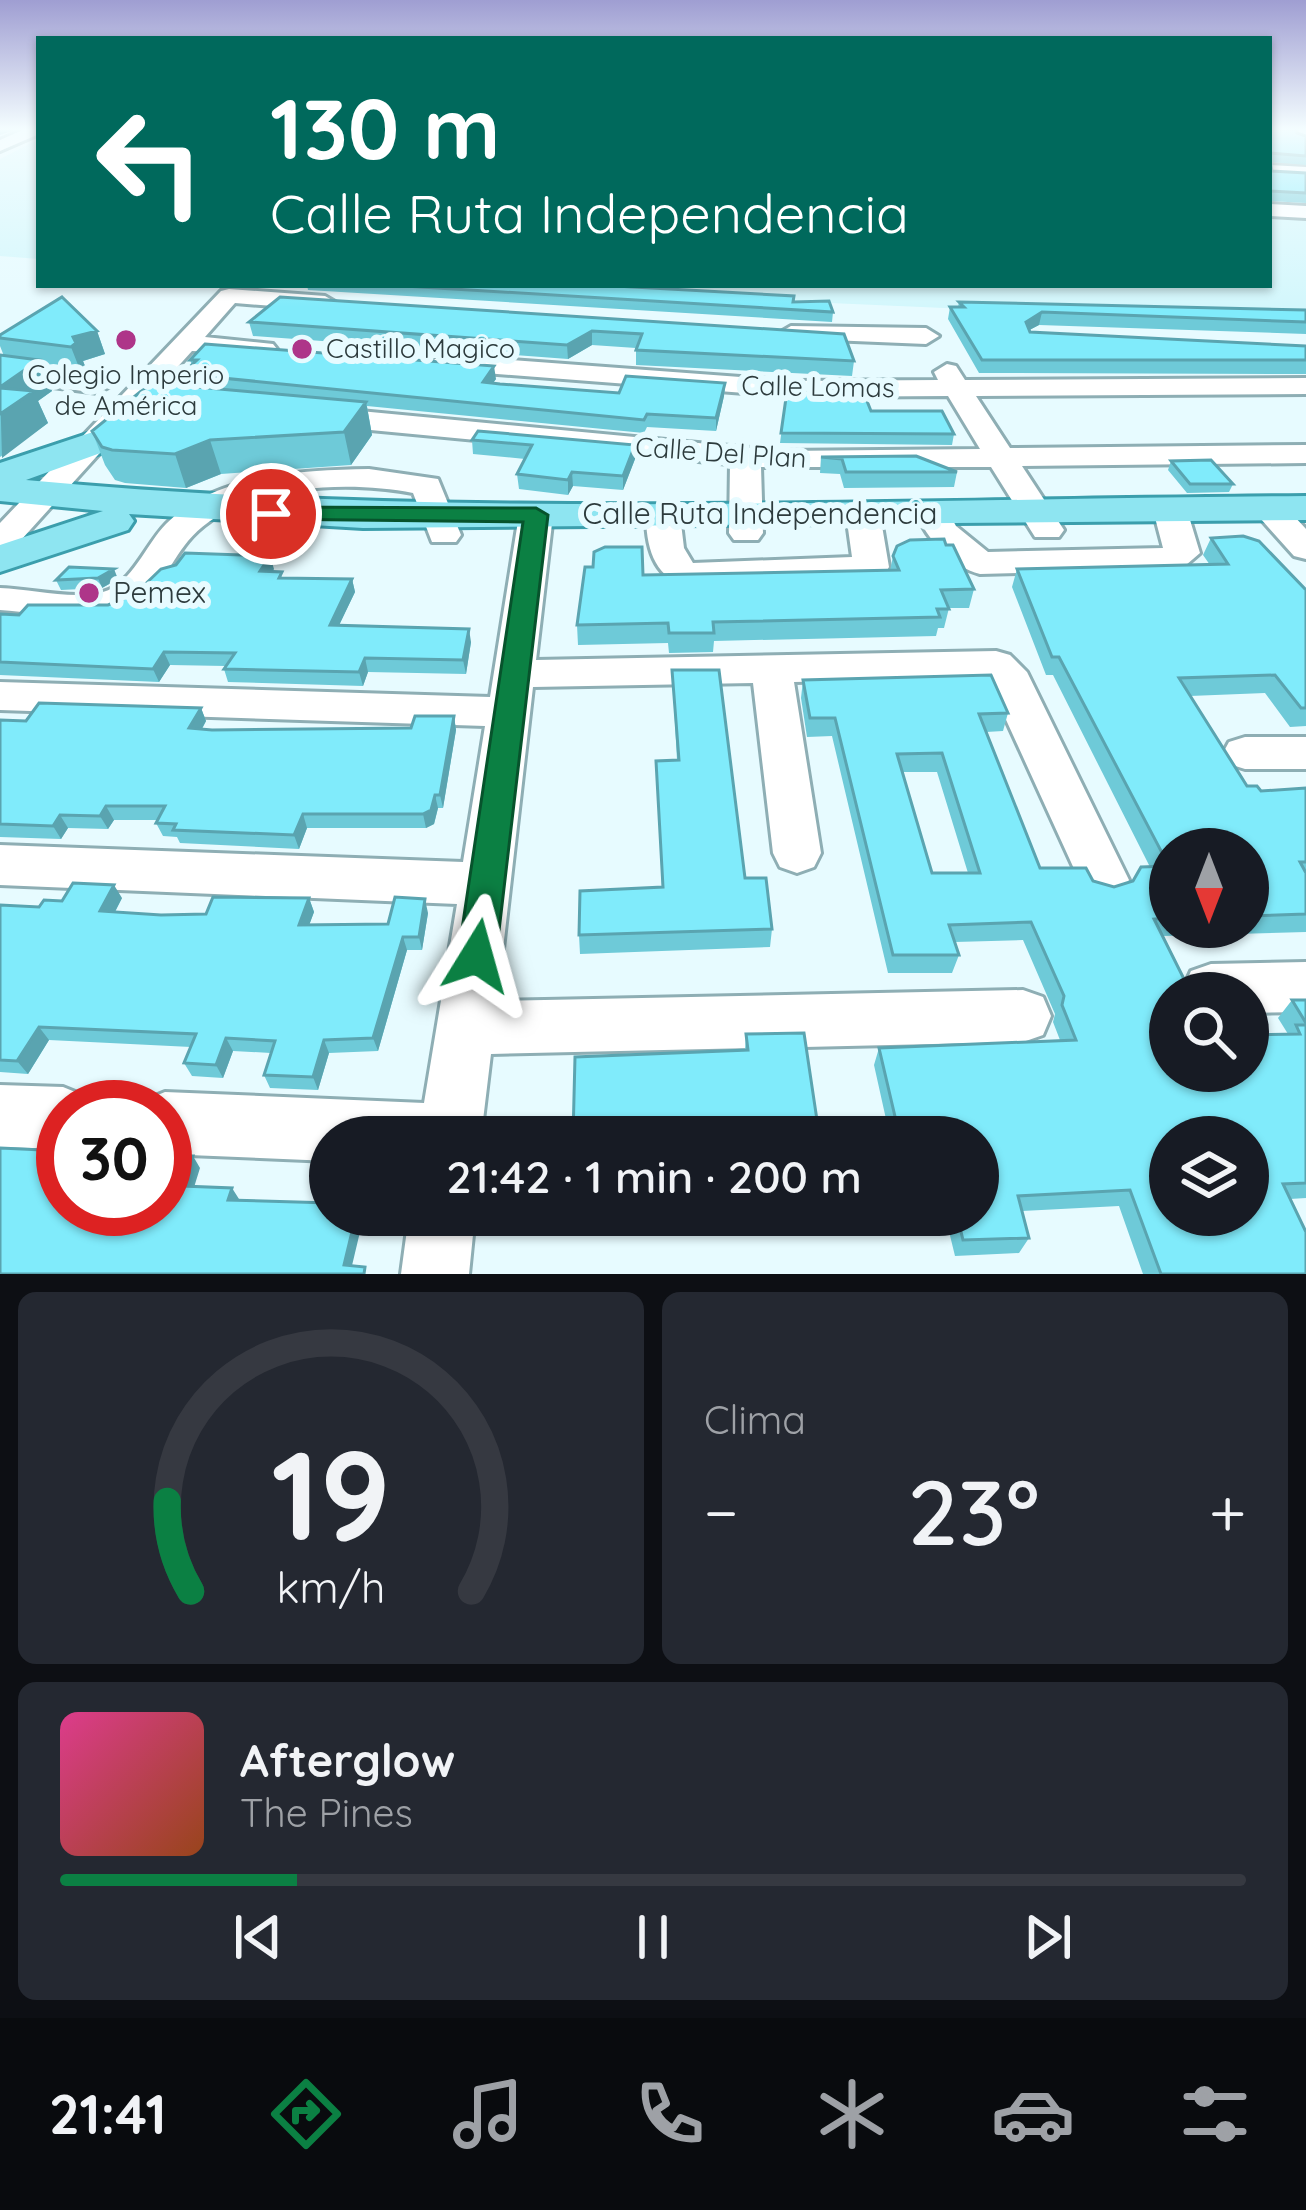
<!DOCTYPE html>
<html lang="es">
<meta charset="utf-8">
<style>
:root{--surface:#171b24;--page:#242831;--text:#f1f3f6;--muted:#9ea1a6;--line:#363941;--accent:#0b8043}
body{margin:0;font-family:Quicksand,sans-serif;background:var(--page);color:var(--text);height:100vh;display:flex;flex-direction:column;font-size:45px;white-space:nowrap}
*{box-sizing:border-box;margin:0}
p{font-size:39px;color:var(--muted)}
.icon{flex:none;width:66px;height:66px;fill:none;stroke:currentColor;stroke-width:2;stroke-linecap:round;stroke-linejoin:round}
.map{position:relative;height:1274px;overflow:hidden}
.sheet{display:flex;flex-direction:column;gap:18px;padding:18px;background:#0d0f14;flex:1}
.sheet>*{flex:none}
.top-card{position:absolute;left:36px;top:36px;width:1236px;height:252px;border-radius:0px;box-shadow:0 3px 9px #0004;background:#00695c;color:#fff;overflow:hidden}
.needle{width:78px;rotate:180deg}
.controls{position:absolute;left:1149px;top:828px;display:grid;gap:24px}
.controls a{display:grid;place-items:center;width:120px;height:120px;border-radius:50%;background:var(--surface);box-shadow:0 3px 9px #0004;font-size:60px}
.speed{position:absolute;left:36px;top:1080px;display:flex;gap:24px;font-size:60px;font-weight:700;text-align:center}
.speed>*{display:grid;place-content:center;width:156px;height:156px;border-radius:50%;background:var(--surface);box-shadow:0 3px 9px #0004;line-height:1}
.speed .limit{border:18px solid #d22;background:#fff;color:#111}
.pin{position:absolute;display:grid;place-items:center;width:102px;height:102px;color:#fff;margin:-51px;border:6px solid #fff;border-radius:50%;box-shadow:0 3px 12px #0007}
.me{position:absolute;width:132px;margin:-66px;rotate:8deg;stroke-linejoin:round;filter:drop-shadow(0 0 9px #0008)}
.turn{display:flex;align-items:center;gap:42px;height:252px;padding:0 36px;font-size:54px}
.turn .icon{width:156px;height:156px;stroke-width:2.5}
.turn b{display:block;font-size:84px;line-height:102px}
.big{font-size:90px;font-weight:600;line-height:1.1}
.sheet .card{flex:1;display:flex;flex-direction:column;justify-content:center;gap:18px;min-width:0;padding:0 42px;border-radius:18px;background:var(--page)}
.sheet .dial{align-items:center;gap:0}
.dial svg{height:312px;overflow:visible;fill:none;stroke:var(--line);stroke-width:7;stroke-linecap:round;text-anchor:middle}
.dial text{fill:var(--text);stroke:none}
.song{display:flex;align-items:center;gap:36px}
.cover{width:144px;height:144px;border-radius:18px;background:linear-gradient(135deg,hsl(330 70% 55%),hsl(20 70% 35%))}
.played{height:12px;border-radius:6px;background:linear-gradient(90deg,var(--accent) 20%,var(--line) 20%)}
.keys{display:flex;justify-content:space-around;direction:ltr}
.heat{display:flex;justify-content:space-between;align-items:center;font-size:66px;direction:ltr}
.sheet .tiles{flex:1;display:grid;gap:18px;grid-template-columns:1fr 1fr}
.card:last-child{grid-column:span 2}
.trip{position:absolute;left:309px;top:1116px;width:690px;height:120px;border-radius:60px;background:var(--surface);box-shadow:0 3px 9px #0004;font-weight:600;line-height:120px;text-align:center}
.tabs{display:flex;height:192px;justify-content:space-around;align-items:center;background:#090b0e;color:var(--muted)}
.tabs .icon{width:84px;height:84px}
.tabs .selected{color:var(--accent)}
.tabs b{font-size:54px;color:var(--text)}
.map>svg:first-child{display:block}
</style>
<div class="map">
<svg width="1306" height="1274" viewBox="0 0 1306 1274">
<rect width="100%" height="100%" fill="#e7fbff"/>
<path fill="#d3f7fc" d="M39,139V259L0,256V159Z
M1269,205L1306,207V324L422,285H1269Z"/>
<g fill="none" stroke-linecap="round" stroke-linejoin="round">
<g stroke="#8eaeb4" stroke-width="6">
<path id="minor" d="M25,129H39V134L0,151V140Z
M1269,165L1306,167V177L1269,175Z
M1269,204L1306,206V218L1269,216Z
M229,289L325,296L337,303L325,310L235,303L205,337L273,344L277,349L273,354L192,351L12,550L0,553V523L221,291Z
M791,326L926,328L939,336L926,344L782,338L779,333Z
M442,355L796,381L938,380L934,372L947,364L956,366L965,380L1306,378V394L976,396L1010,448L1306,445V463L1022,466L1064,530L1059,537H1035L991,467H761L763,533L758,540H734L729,533L730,464L318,425L304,416L318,407L783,451L980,449L948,396L796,397L433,369L429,363Z
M0,364L98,377L112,385L98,393L0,380Z
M369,469L438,479L461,535L456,542H432L413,493C346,480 236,484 188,541C169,564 157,598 128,609C87,624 41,613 0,610V588C32,589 72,600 103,592C132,584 146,544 166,524C215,474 304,470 369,469Z
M1269,499L1281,502L1306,529V559L1294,556L1252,509Z
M1170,500L1187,510L1200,553L1186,565L1174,569L980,574C952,567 927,539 916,513L933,503L945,506L956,526L988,552L1163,548L1153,510Z
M863,504L880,514L889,567L884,575L871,578L685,585C653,577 646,544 646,515L663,505L680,515L684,548L693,563L852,557L846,514Z
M536,505L553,515L536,660L996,651L1010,655L1027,672L1129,880L1122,895L1104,901L1086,895L987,678L794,682L821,853L814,867L797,873L780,867L773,853L753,683L533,687L497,1001L1023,990L1043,997L1051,1016L1043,1035L1023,1042L491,1054L481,1137H330V1161L165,1154V1107H141L143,1101L165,1092L424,1103L457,904L0,885V845L463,862L485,726L0,710V682L490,697L519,515Z
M1245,737H1306V769H1245L1229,764L1223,753L1229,742Z
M1306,962V1012L1248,1013V993H1185L1183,989L1191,971L1211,964Z
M0,1085L63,1087L85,1096L89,1107H63V1149L0,1147Z
M409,1215H475L469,1274H401Z"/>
</g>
<g stroke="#3b9eac" stroke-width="6">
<path id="major" d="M93,432L106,435L111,443L106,451L26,480C451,520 880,499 1306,496V520L363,528L129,514L134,521L128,530L0,572V545L103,511L0,501V463Z"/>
</g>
<use href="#minor" fill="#fff" fill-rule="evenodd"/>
<use href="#major" fill="#8ee5f1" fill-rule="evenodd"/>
</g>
<path fill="#6ecad8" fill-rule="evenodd" d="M1269,129L1297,131V133L1306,136V165L1270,162L1272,171L1306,173V203L1269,201Z
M307,285H597L793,302L833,312L832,322L308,290Z
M959,302L1306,310V334L1039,325L1029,330L1030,332L1306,346V374L979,373L948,319L950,307H958Z
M249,322L844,334L854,361L852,376L636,365V348L592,345L568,359L253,336Z
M97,331L105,354L83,361L85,366L80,370L41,365L52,391L38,401L48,423L0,457V355L4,356L0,346V335Z
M190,360L496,379L493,383L619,393L725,383L724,396L716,431L647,427L644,433L367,406L372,435L351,465L221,474L186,488L125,483L115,480L105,465L92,431L185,386L182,374L192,365Z
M787,391L954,434L952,445L780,443Z
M478,431L635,459L623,490L573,486L568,495L519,489L517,474L525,459L473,454L472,440Z
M821,457L957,472L954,487L844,488L840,474L820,473Z
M1171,461L1233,484L1229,492L1187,493L1168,470Z
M1211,538L1306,590V726L1290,727L1265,693L1190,696L1247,786L1261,791L1306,788V932L1163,936L1170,1071L1288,1034L1278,1018L1292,1000H1306V1198L1290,1199L1306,1274H1143L1119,1206L1022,1211L1029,1238L1019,1253L955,1256L945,1215H978V1137H890L874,1065L879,1048L1060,1040L1053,1022L1055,1014L1023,940L955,942L959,955L952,973H888L832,736L807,737L801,698L803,680L1008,713L1003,731L986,732L1040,868L1114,887L1133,881L1150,867L1053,675H1046L1012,587L1017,569L1210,565L1203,555ZM902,772H937L968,873H932ZM1170,849H1248V927H1170Z
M893,556L974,589L969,608H949L944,628H938L936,636L714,641L713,652L669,653L668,643L578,645L577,625L643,575L890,571Z
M69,567L118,579L102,588L61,590L56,580Z
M274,569L272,571L284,578L352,579L355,592L339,625L471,642L466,674L368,672L363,686L228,682L224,669L226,666L170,665L159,682L0,675V614L19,615L108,605Z
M672,670L745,878L772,929L770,947L580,954L579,935L662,887L656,761L677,760Z
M201,708L206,721L202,729L212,730L411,728L454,716L456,730L443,808H438L434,824L426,828H307L299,849L180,843L177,837L163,836L156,823L158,820H114L108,829L68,828L61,839L0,837V720L26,721Z
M122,898L115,912L161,915L206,914L309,898L314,912L309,925L388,924L428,913L422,950H407L378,1051L329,1053L318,1090L270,1088L264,1075L271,1053L233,1051L223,1078L192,1076L184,1063L191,1047L49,1040L28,1074L0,1072V905L39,907L62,901Z
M746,1034L817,1120L813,1137H573L745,1050Z
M573,1215H807L574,1226Z"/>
<path fill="#5aa4b0" d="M0,129H18L0,135Z
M1042,312L1039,325L1022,334L1026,322Z
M97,331L105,354L83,361L85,366L80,370L71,347L73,337Z
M592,331V345L568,359L567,345Z
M39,360L52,391L38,401L48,423L2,458L0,387Z
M494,366L496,379L484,395L483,382Z
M725,383L724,396L716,431V418Z
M366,402L372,435L351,465L344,432Z
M210,440L221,474L186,488L175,454Z
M635,445V459L623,490V476Z
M572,472L573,486L568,495V480Z
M270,556L274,569L264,584L260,571Z
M114,569L118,579L102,588L98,578Z
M352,579L355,592L333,638L330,625Z
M469,629L471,642L466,674L463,660Z
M164,652L170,665L159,682L153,669Z
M365,658L368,672L363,686L359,672Z
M201,708L206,721L195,741L189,728Z
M454,716L456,730L443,808L440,795Z
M435,795L438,808L434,824L426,828L423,814Z
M106,806L114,820L108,829L100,816Z
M303,814L307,828L299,849L294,835Z
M60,815L68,828L61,839L53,826Z
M114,885L122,898L108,925L100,911Z
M309,898L314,912L304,939L299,925Z
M425,899L428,913L422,950L419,937Z
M403,937L407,950L378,1051L373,1038Z
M39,1027L49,1040L28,1074L17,1061Z
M226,1038L233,1051L223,1078L216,1065Z
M324,1040L329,1053L318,1090L313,1077Z
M193,1156L200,1168L191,1197L183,1186Z
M232,1188L239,1199L235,1211L228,1200Z
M356,1215H364L350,1274L344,1265Z"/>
<path fill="#80ebfb" stroke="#5aa4b0" stroke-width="3" fill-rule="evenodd" d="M1269,129H1297V133L1306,136V156L1269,153Z
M1269,154L1272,171L1306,173V193L1269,191Z
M388,285H597L794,296L793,302L829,301L833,312Z
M62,297L97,331L73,337L76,343L71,347L0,338V335Z
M280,297L844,334L854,361L636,350L642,334L592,331L567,345L249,322Z
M959,302L1306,310V322L1042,312L1026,322L1030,332L1306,346V360H982L950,307H964Z
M205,344L494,366L483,382L500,384L619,393L626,376L725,383L716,418L647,414L644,420L182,374L197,360H190Z
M0,355L39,360L0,387Z
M151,383L366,402L344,432L210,440L175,454L112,450L102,447L92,431Z
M0,388L34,391L0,414Z
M787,391H863L871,411H942L954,434L781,433Z
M478,431L635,445L623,476L572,472L568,480L517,474L532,445L472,440Z
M916,456L957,472H846L842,459L821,457Z
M1211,460L1233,484H1190L1171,461Z
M1243,536L1259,541L1306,590V708H1301L1275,675L1179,678L1247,786H1257L1261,791L1306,788V862H1300L1306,873V914L1248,916V849H1170V918L1154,919L1191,993H1170V1071H1248V1035L1300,1034L1296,1025H1306V1183L1283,1184L1306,1232V1274H1161L1130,1190L1018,1196L1029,1238L963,1240L957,1215H978V1137H910L908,1125H897L879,1048L1076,1040L1062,1005L1064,996L1031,922L949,925L959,955H893L835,718H810L803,680L991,675L1008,713L979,714L1040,868H1086L1093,881L1114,887L1133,881L1141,867L1169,866L1059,657H1052L1017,569L1228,564L1211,538ZM942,753L980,873H932L897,754ZM1170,1137H1248V1215H1170Z
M944,539L946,545H953L974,589L941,590L949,609H937L940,617L713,622L714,633H669L668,623L577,625L585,567H593L594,552L605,547H642L643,575L899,570L893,556L897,546L910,540Z
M185,553L270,556L260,571L282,572L279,578L352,579L330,625L469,629L463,660L365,658L359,672L224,669L235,653L164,652L153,669L0,662V614L19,615L28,605H108L135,594L161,569L176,565Z
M69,567L114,569L98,578L56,580Z
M672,670H719L745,878H766L772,929L579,935L580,891L663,887L656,761L679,760Z
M39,703L201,708L189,728L212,730L411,728L415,716H454L440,795H435L431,810L423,814H303L294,835L173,830L176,824L156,823L165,806H106L100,816L60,815L53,826L0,824V720L26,721Z
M73,883L114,885L100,911L161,915L206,914L213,897L309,898L299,925L388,924L395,897L425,899L419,937H403L373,1038L324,1040L313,1077L264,1075L275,1041L226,1038L216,1065L184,1063L196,1034L39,1027L17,1061L0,1060V905L39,907L44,900L62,901Z
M1292,1000H1306V1023Z
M804,1033L817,1120L799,1121L801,1137H573L575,1057L748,1050L746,1034Z
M0,1148L63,1151V1209H165V1160L167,1156H193L183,1186L232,1188L228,1200L330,1203V1215H356L344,1265L365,1267L364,1274H0Z"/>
<linearGradient id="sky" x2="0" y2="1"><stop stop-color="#9f9ed2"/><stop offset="0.42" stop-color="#f4fdff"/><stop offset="1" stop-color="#f4fdff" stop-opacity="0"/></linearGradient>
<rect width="1306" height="307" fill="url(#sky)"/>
<path fill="#0b8043" stroke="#07532c" stroke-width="3" d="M271,507L536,508L548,515L496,956L490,967L477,972L463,967L458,956L523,522L262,519L259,514Z"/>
<g fill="#ae3589" stroke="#e7fbff" stroke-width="4.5">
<circle cx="126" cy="340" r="12"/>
<circle cx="302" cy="349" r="12"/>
<circle cx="89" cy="593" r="12"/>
</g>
<g text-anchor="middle" stroke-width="12" stroke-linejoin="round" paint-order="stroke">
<g font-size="27" fill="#2d3b3d" stroke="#e7fbff" text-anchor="start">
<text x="326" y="358">Castillo Magico</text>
<text x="126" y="384" text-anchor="middle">Colegio Imperio<tspan x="126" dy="31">de América</tspan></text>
</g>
<g font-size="27" fill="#2d3b3d" stroke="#e7fbff">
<text transform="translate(818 387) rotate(1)" y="9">Calle Lomas</text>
<text transform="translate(721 453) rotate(4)" y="9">Calle Del Plan</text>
</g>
<g font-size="30" fill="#2d3b3d" stroke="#e7fbff">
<text x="760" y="524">Calle Ruta Independencia</text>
</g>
<g font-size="30" fill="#2d3b3d" stroke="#e7fbff" text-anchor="start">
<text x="113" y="603">Pemex</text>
</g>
</g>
</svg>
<div class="controls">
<a><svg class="needle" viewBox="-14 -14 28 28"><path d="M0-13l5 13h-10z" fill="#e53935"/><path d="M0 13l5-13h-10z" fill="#9ea1a6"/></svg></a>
<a><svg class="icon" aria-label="search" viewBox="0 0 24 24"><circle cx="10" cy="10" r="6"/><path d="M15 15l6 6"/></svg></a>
<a><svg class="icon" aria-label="layers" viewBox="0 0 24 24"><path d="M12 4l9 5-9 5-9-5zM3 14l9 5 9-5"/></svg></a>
</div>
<div class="speed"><div class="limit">30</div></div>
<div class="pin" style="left:271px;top:514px;background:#d93025"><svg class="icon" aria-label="arrive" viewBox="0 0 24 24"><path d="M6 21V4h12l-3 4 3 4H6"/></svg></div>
<svg class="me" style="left:477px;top:956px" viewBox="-20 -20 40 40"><path d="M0-17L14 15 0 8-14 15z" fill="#0b8043" stroke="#fff" stroke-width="4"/></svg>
<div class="trip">21:42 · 1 min · 200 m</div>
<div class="top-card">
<div class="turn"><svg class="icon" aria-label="left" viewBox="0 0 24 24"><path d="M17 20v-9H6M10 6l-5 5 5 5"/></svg><div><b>130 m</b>Calle Ruta Independencia</div></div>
</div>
</div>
<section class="sheet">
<div class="tiles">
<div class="card dial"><svg viewBox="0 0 100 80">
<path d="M14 69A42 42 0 1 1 86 69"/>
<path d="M14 69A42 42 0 0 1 8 46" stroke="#0b8043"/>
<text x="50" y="56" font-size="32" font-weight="700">19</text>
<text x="50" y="72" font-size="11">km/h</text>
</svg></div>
<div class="card"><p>Clima</p>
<div class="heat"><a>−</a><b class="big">23°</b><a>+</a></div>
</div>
<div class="card">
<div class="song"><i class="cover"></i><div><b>Afterglow</b><p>The Pines</p></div></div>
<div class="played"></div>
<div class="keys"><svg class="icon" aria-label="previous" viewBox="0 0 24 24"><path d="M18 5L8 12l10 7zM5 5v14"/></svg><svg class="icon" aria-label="pause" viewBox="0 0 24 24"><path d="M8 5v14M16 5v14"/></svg><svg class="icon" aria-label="next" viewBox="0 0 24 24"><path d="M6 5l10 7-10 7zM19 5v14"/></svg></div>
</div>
</div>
</section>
<nav class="tabs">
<b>21:41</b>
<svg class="icon selected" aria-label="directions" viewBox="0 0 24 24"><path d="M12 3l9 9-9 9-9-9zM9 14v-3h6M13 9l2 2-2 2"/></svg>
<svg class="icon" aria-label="music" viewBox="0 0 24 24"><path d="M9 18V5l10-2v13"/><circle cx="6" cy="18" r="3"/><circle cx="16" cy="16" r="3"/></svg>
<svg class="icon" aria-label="phone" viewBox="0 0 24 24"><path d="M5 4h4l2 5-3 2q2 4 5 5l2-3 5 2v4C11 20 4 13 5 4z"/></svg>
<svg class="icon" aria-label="climate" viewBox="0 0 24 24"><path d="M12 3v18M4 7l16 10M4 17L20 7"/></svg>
<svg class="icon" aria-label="car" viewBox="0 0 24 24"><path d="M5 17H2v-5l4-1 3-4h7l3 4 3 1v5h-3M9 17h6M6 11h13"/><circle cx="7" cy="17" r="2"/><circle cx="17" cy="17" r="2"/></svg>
<svg class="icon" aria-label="filters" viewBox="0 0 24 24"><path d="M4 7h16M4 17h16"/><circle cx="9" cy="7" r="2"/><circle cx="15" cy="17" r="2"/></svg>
</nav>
